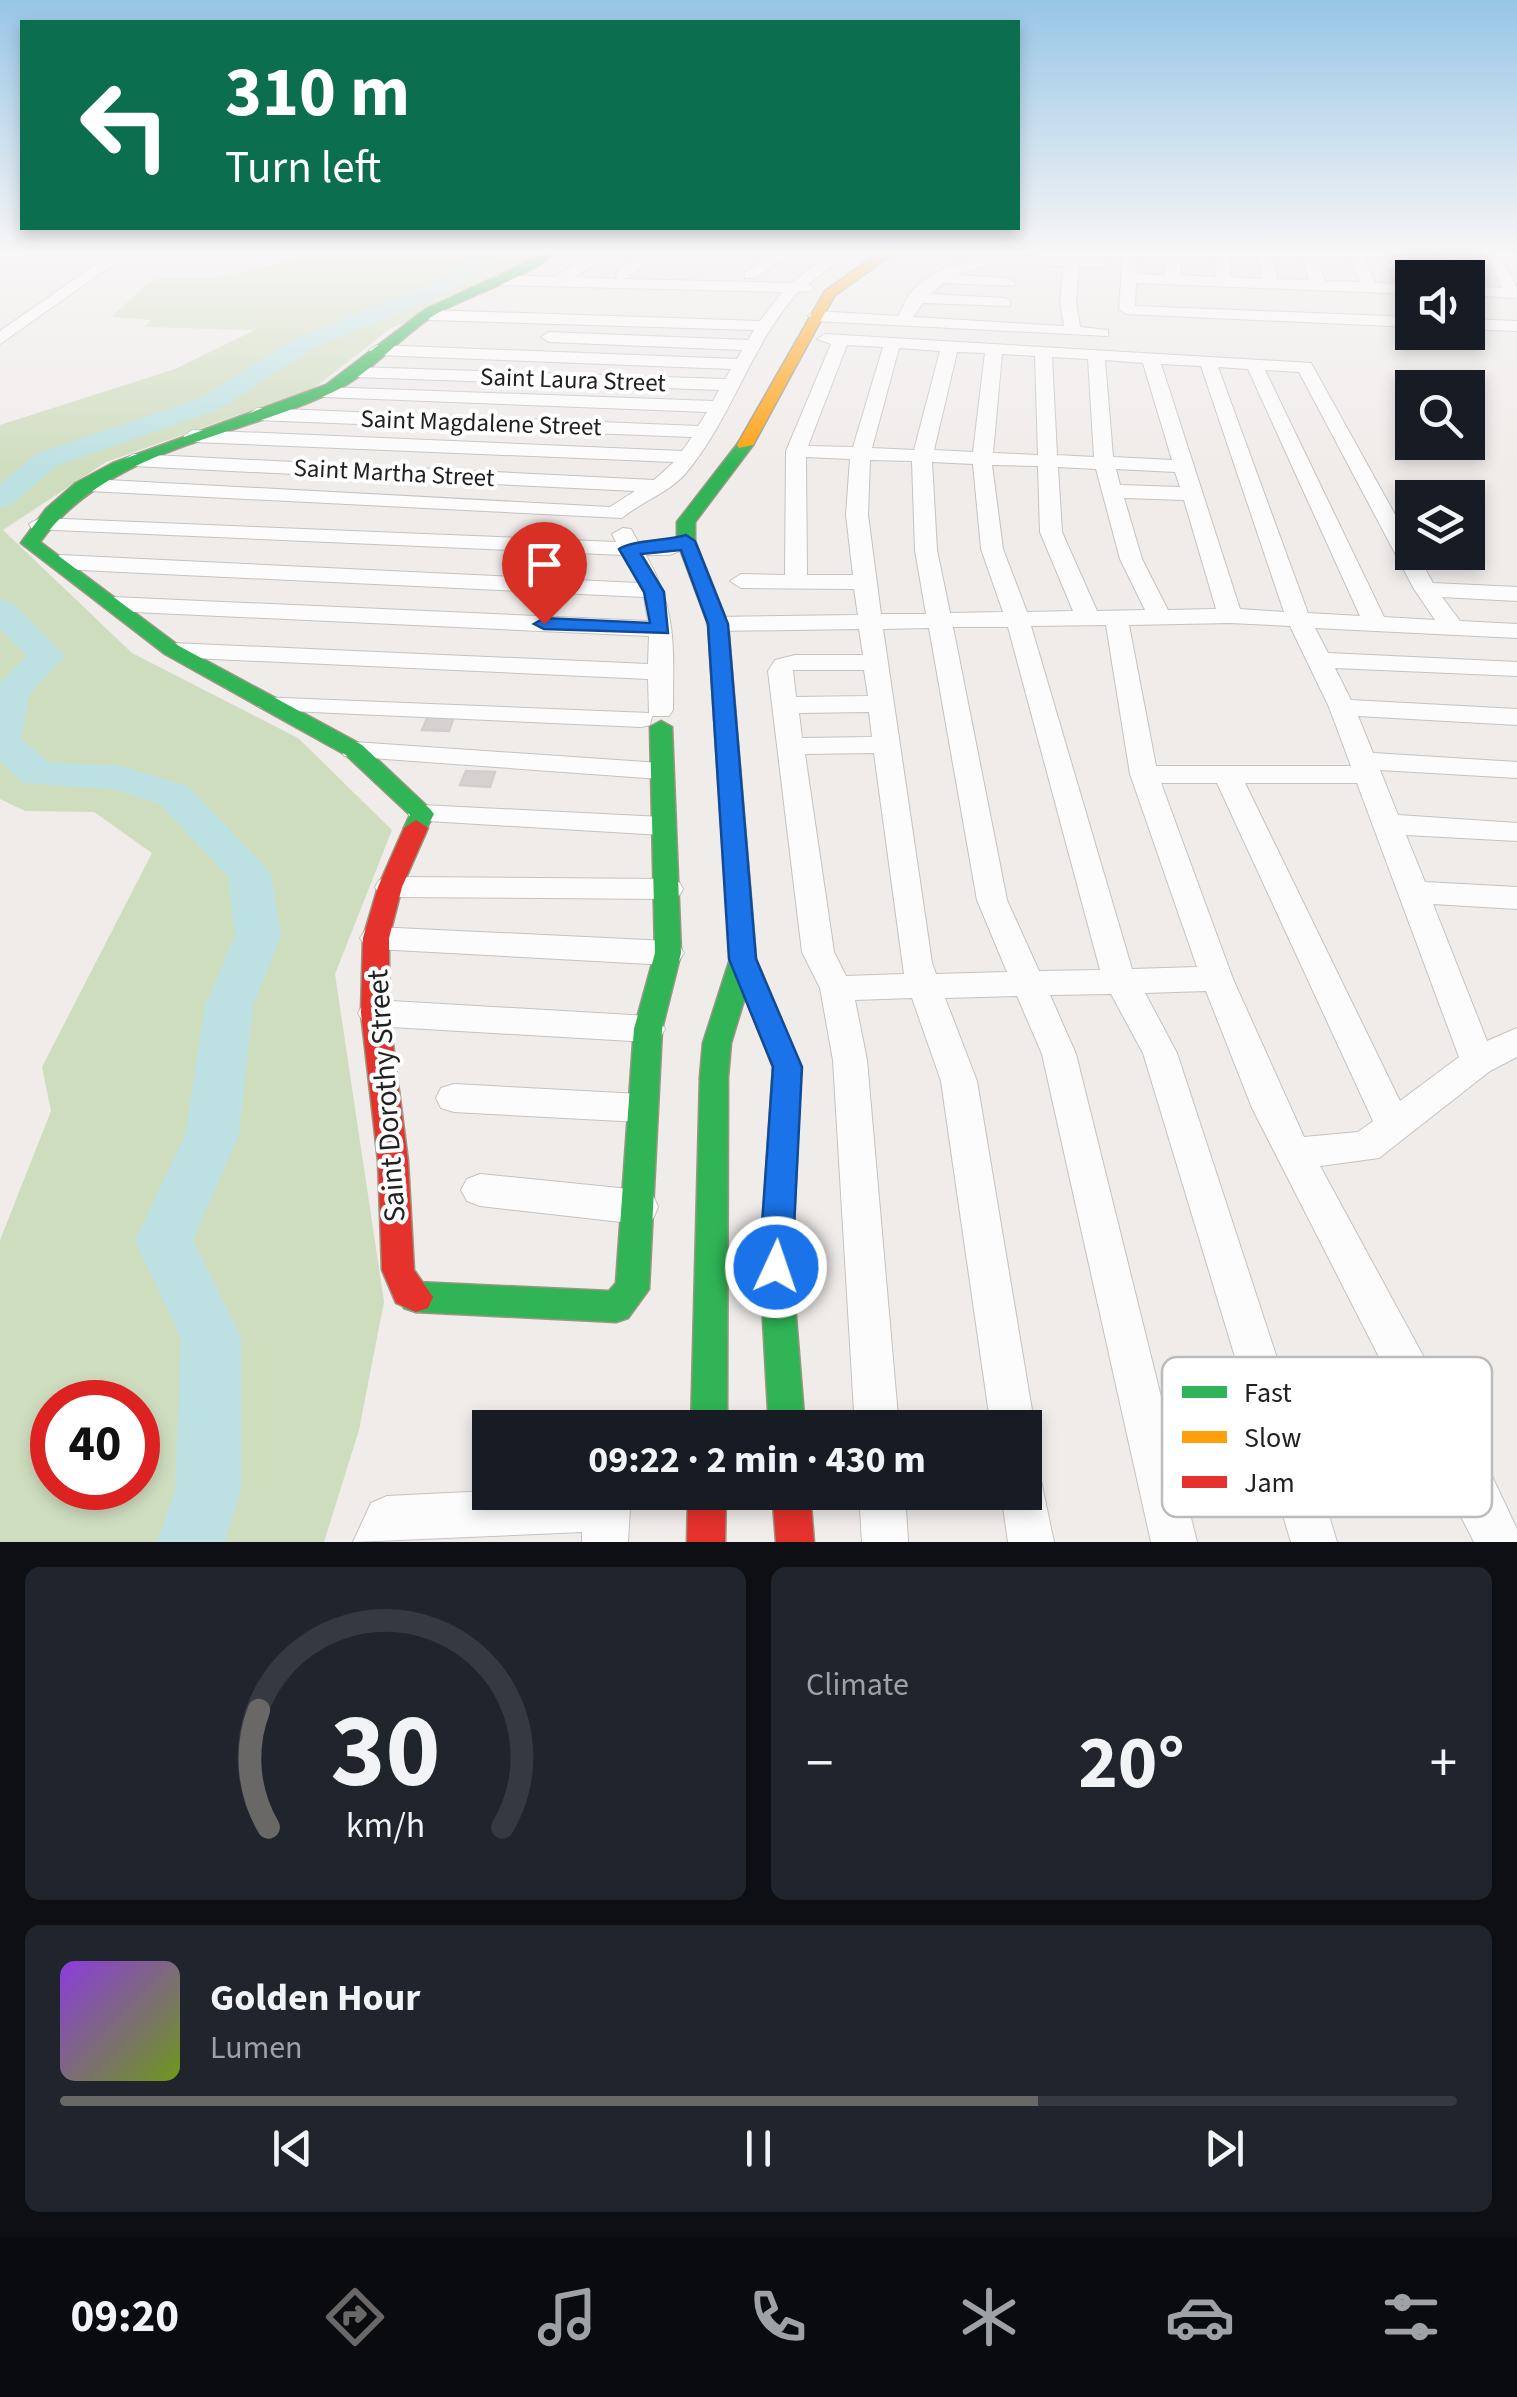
<!DOCTYPE html>
<meta charset="utf-8">
<style>
:root{--surface:#171b24;--page:#20242c;--text:#f1f3f6;--muted:#9ea1a6;--line:#363941;--accent:#696867}
body{margin:0;font-family:"Source Sans 3",sans-serif;background:var(--page);color:var(--text);height:100vh;display:flex;flex-direction:column;font-size:38px;white-space:nowrap}
*{box-sizing:border-box;margin:0}
p{font-size:32px;color:var(--muted)}
.icon{flex:none;width:55px;height:55px;fill:none;stroke:currentColor;stroke-width:2;stroke-linecap:round;stroke-linejoin:round}
.map{position:relative;height:1542px;overflow:hidden}
.sheet{display:flex;flex-direction:column;gap:25px;padding:25px;background:#0d0f14;flex:1}
.sheet>*{flex:none}
.guide{position:absolute;left:20px;top:20px;width:1000px;height:210px;border-radius:0px;box-shadow:0 5px 15px #0003;background:#0b6e4f;color:#fff;overflow:hidden}
.controls{position:absolute;left:1395px;top:260px;display:grid;gap:20px}
.controls a{display:grid;place-items:center;width:90px;height:90px;border-radius:0px;background:var(--surface);box-shadow:0 5px 15px #0003;font-size:50px}
.speed{position:absolute;left:30px;top:1380px;display:flex;gap:20px;font-size:50px;font-weight:700;text-align:center}
.speed>*{display:grid;place-content:center;width:130px;height:130px;border-radius:50%;background:var(--surface);box-shadow:0 5px 15px #0003;line-height:1}
.speed .limit{border:15px solid #d22;background:#fff;color:#111}
.pin{position:absolute;display:grid;place-items:center;width:85px;height:85px;color:#fff;margin:-102px -42px;border-radius:50% 50% 50% 0;rotate:-45deg;box-shadow:0 0 10px #0007}
.pin .icon{rotate:45deg}
.me{position:absolute;width:110px;margin:-55px;rotate:3deg;stroke-linejoin:round;filter:drop-shadow(0 0 8px #0008)}
.turn{display:flex;align-items:center;gap:35px;height:210px;padding:0 40px;font-size:45px}
.turn .icon{width:130px;height:130px;stroke-width:2.5}
.turn b{display:block;font-size:70px;line-height:85px}
.big{font-size:75px;font-weight:700;line-height:1.1}
.sheet .card{flex:1;display:flex;flex-direction:column;justify-content:center;gap:15px;min-width:0;padding:0 35px;border-radius:15px;background:var(--page)}
.sheet .dial{align-items:center;gap:0}
.dial svg{height:260px;overflow:visible;fill:none;stroke:var(--line);stroke-width:7;stroke-linecap:round;text-anchor:middle}
.dial text{fill:var(--text);stroke:none}
.song{display:flex;align-items:center;gap:30px}
.cover{width:120px;height:120px;border-radius:15px;background:linear-gradient(135deg,hsl(270 70% 55%),hsl(80 70% 35%))}
.played{height:10px;border-radius:5px;background:linear-gradient(90deg,var(--accent) 70%,var(--line) 70%)}
.keys{display:flex;justify-content:space-around;direction:ltr}
.heat{display:flex;justify-content:space-between;align-items:center;font-size:55px;direction:ltr}
.sheet .tiles{flex:1;display:grid;gap:25px;grid-template-columns:1fr 1fr}
.card:last-child{grid-column:span 2}
.trip{position:absolute;left:472px;top:1410px;width:570px;height:100px;border-radius:0px;background:var(--surface);box-shadow:0 5px 15px #0003;font-weight:700;line-height:100px;text-align:center}
.tabs{display:flex;height:160px;justify-content:space-around;align-items:center;background:#090b0e;color:var(--muted)}
.tabs .icon{width:70px;height:70px}
.tabs .current{color:var(--accent)}
.tabs b{font-size:45px;color:var(--text)}
.map>svg:first-child{display:block}
</style>
<div class="map">
<svg width="1517" height="1542" viewBox="0 0 1517 1542">
<rect width="100%" height="100%" fill="#efecea"/>
<path fill="#cfddbf" fill-rule="evenodd" d="M332,251H535L516,272L390,329L314,388L106,462L3,530L132,653L298,738L392,830L335,974L384,1302L359,1430L324,1542H0V1240L51,1111L42,1067L152,853L94,812L25,811L0,799V425L175,369L255,330L145,327L151,320L111,317L155,277L212,279ZM52,1402H138V1488H52Z"/>
<g fill="none" stroke-linecap="round" stroke-linejoin="round">
<path fill="#bde1e2" fill-rule="evenodd" d="M481,251H506L443,295L314,348L218,410L58,465L11,505L0,508V484L38,453L200,398L296,338L427,285Z
M0,599L12,602L65,656L30,694L21,738L48,762L121,766L188,786L271,873L281,936L253,1006L239,1135L193,1240L241,1337V1490L225,1542H157L175,1490L181,1338L135,1241L185,1135L205,1006L235,936L228,877L160,804L117,790L23,783L0,761V682L27,656L0,629Z"/>
</g>
<path fill="#d6d2d1" stroke="#d2cecb" stroke-width="2.5" d="M428,716L454,717L449,731L422,730Z
M466,771L495,772L490,787L460,785Z"/>
<g fill="none" stroke-linecap="round" stroke-linejoin="round">
<g stroke="#c5c3c2" stroke-width="2">
<path id="street" d="M115,251H132L0,344V331Z
M595,251H613L575,277L617,279L616,272L647,251H664L624,279L791,283L835,251H853L808,284L814,288L811,291L798,292C750,346 732,418 686,473C669,493 642,501 622,518L89,491L79,485L89,479L610,507L635,491L133,466L123,460L133,454L654,480L674,462L193,442L183,436L193,430L682,451L692,437L257,420L248,414L257,408L698,426L707,412L324,397L315,392L324,387L713,401L719,390L355,377L346,372L355,367L725,379L731,369L377,355L369,350L377,345L737,359L742,350L549,342L541,337L549,332L748,340L754,330L430,320L422,315L430,310L760,321L782,292L498,285L490,280L498,275L555,277Z
M777,251H794L755,278H745V272Z
M1123,251H1137V274L1165,275L1166,251H1180L1181,275L1216,277L1214,251H1228L1231,277L1262,279L1257,251H1271L1277,279L1309,280L1302,251H1316L1325,281L1360,282L1348,251H1362L1375,283L1406,284L1392,251H1406L1418,278H1412V294L1136,283L1135,306L1412,317V327L1126,314L1119,309Z
M1439,251H1453L1466,278H1451Z
M1483,251H1497L1517,288V298L1468,295V286L1502,288Z
M1014,255L1105,261V267H1079L1076,301L1080,327L1108,330V336L816,321L808,316L816,311L898,316C902,310 906,299 909,295C932,265 978,257 1014,255ZM1014,264L1064,266L1060,301L1064,326L913,317L923,303L1010,306V300L1004,298L931,294L943,283L1013,286L1016,283L1008,278L957,275L988,265Z
M1468,319L1517,321V331L1468,329Z
M825,334L1311,363L1433,583L1517,587V601L1442,597L1460,621L1517,624V638L1315,628L1328,653L1517,662V676L1335,668L1351,700L1517,709V725L1358,716L1373,753L1517,762V778L1380,770L1398,815L1517,823V841L1406,835L1425,882L1517,887V909L1433,904L1487,1041L1517,1028V1057L1490,1071L1379,1158L1320,1166L1477,1455L1483,1457L1517,1529V1542H1474L1451,1497L1328,1512L1337,1542H1291L1143,1053L1111,994L1050,995L1076,1054L1197,1542H1151L1042,1054L1017,996L945,998L977,1081L1035,1428L1025,1445V1428H991L941,1081L912,998L855,1000L867,1060L899,1428H855L833,1060L820,988L802,952L768,671L775,660L795,655H863L859,629L718,631L706,624L718,617L858,615L854,589L741,588L730,581L741,574L785,575L786,451L831,344L817,339ZM847,345L883,347L853,447L808,446ZM899,348L940,351L914,450L872,448ZM957,352L985,353L973,452L934,450ZM1002,354L1035,356L1038,455L993,453ZM1052,357L1088,359L1094,457L1057,455ZM1105,360L1143,363L1172,460L1113,457ZM1161,364L1201,366L1284,612L1240,609ZM1218,367L1248,369L1360,616L1308,613ZM1265,370L1299,372L1414,589L1435,620L1384,617ZM806,457L850,459L846,515L853,575H807ZM870,460L912,461L915,550L926,614H881L868,515ZM932,462L973,464L981,549L1003,612L950,613L937,550ZM992,465L1038,466L1040,532L1073,611L1027,612L1003,549ZM1058,467L1096,469L1120,559L1145,610L1097,611L1062,532ZM1116,469L1175,472L1180,487L1120,485ZM1124,498L1184,500L1216,609L1168,610L1142,559ZM1230,623L1290,626L1329,707L1351,766H1156L1129,625ZM1106,625L1130,774L1197,967L1132,969L1031,626ZM953,627H1008L1100,970L1039,971L1007,900ZM929,628L977,900L1007,972L936,974L932,963L883,629ZM793,670H864L868,696L796,697ZM869,712L872,737L802,738L799,713ZM874,753L904,974L846,976L834,952L805,754ZM1161,783H1217L1373,1121L1358,1132L1304,1137L1233,979ZM1245,783H1357L1459,1057L1400,1101ZM1206,991L1252,1108L1429,1455L1313,1468L1177,1053L1145,993Z
M40,518L616,542L612,534L623,528L631,529L638,542L694,536V546L669,555H646C678,613 673,647 673,710L669,716H652L650,725L641,727L268,710L259,707L255,702L259,697L649,713L648,679L172,657L160,650L172,643L648,664L649,636L113,611L101,604L113,597L648,621L644,597L60,569L49,562L60,555L638,583L624,555L32,529L29,524Z
M354,742L660,763L674,771L660,779L344,756L341,750L344,744Z
M422,805L662,817L676,826L662,835L412,820L408,814L412,808Z
M390,877L668,879L679,882L683,889L679,896L668,899L390,897L379,894L375,887L379,880Z
M376,927L668,941L679,945L684,953L679,961L668,965L376,949L365,946L360,938L365,930Z
M375,1000L648,1016L660,1020L665,1029L660,1038L648,1042L375,1026L363,1022L358,1013L363,1004Z
M454,1084L640,1094L653,1098L658,1108L653,1118L640,1122L454,1112L441,1108L436,1098L441,1088Z
M480,1174L639,1190L653,1195L658,1207L653,1219L639,1224L480,1206L467,1201L461,1190L467,1179Z
M1025,1470L1040,1476L1054,1542H1008L1001,1492H1025Z
M490,1491L624,1492L630,1508L628,1542H582V1532L353,1542L371,1503L387,1496Z
M859,1492H905L908,1542H862Z"/>
</g>
<g stroke="#9a9781" stroke-width="3">
<path id="fast" d="M543,251H558C523,281 476,291 436,314C400,336 371,374 333,392C234,439 108,448 40,542L179,646L362,745L430,809L434,814L424,833H408L404,828L410,815L346,755L165,654L21,543L46,509L76,483L113,463L326,385L426,309L522,265Z
M745,440L753,445L695,522V541L728,624L756,959L801,1067L792,1267L805,1428H769L760,1267L773,1067L745,997L731,1043L728,1077L727,1428H691L700,1077L703,1043L730,959L708,624L677,541V522L739,442Z
M661,721L672,727L681,953L662,1029L649,1289L628,1318L616,1322L416,1312L404,1308L399,1297L404,1286L416,1282L609,1291L616,1283L634,1029L655,953L650,727Z"/>
</g>
<g stroke="#9a9781" stroke-width="3">
<path id="slow" d="M882,251H896L834,296L753,445L739,448L737,445L825,291Z"/>
</g>
<g stroke="#9a9781" stroke-width="3">
<path id="jam" d="M416,820L428,828L402,887L389,938V1013L408,1161L414,1270L433,1297L428,1308L416,1312L396,1303L382,1270L378,1161L361,1013L363,938L378,887L404,828Z
M688,1492H726L725,1542H687Z
M772,1492H810L814,1542H776Z"/>
</g>
<use href="#street" fill="#fdfcfc" fill-rule="evenodd"/>
<use href="#fast" fill="#30b455" fill-rule="evenodd"/>
<use href="#slow" fill="#ff9f0a" fill-rule="evenodd"/>
<use href="#jam" fill="#e5322d" fill-rule="evenodd"/>
</g>
<linearGradient id="sky" x2="0" y2="1"><stop stop-color="#97c6e6"/><stop offset="0.54" stop-color="#f8f6f6"/><stop offset="1" stop-color="#f8f6f6" stop-opacity="0"/></linearGradient>
<rect width="1517" height="467" fill="url(#sky)"/>
<path fill="#1a73e8" stroke="#114b97" stroke-width="2.5" d="M686,535L695,541L728,624L756,959L802,1067L792,1267L787,1278L776,1282L764,1278L759,1267L773,1067L729,959L708,624L681,550L641,554L664,592L668,633L544,629L534,624L544,618L650,623L644,592L619,549C632,540 668,541 686,535Z"/>
<g text-anchor="middle" stroke-width="8" stroke-linejoin="round" paint-order="stroke">
<g font-size="25" fill="#212121" stroke="#fff">
<text transform="translate(573 379) rotate(2)" y="9">Saint Laura Street</text>
<text transform="translate(481 422) rotate(2)" y="9">Saint Magdalene Street</text>
<text transform="translate(394 472) rotate(3)" y="9">Saint Martha Street</text>
</g>
<g font-size="30" fill="#212121" stroke="#fff">
<text transform="translate(386 1096) rotate(-94)" y="10">Saint Dorothy Street</text>
</g>
</g>
<rect x="1162" y="1357" width="330" height="160" rx="15" fill="#fff" stroke="#bcbcbc" stroke-width="2.5"/>
<rect x="1182" y="1386" width="45" height="12" fill="#30b455"/>
<rect x="1182" y="1431" width="45" height="12" fill="#ff9f0a"/>
<rect x="1182" y="1476" width="45" height="12" fill="#e5322d"/>
<g font-size="28" fill="#212121">
<text x="1244" y="1402">Fast</text>
<text x="1244" y="1447">Slow</text>
<text x="1244" y="1492">Jam</text>
</g>
</svg>
<div class="controls">
<a><svg class="icon" aria-label="sound" viewBox="0 0 24 24"><path d="M4 9h4l5-4v14l-5-4H4zM17 9q2 3 0 6"/></svg></a>
<a><svg class="icon" aria-label="search" viewBox="0 0 24 24"><circle cx="10" cy="10" r="6"/><path d="M15 15l6 6"/></svg></a>
<a><svg class="icon" aria-label="layers" viewBox="0 0 24 24"><path d="M12 4l9 5-9 5-9-5zM3 14l9 5 9-5"/></svg></a>
</div>
<div class="speed"><div class="limit">40</div></div>
<div class="pin" style="left:544px;top:624px;background:#d93025"><svg class="icon" aria-label="arrive" viewBox="0 0 24 24"><path d="M6 21V4h12l-3 4 3 4H6"/></svg></div>
<svg class="me" style="left:776px;top:1267px" viewBox="-20 -20 40 40"><circle r="17" fill="#1a73e8" stroke="#fff" stroke-width="3"/><path d="M0-11L8 9 0 5-8 9z" fill="#fff"/></svg>
<div class="trip">09:22 · 2 min · 430 m</div>
<div class="guide">
<div class="turn"><svg class="icon" aria-label="left" viewBox="0 0 24 24"><path d="M17 20v-9H6M10 6l-5 5 5 5"/></svg><div><b>310 m</b>Turn left</div></div>
</div>
</div>
<section class="sheet">
<div class="tiles">
<div class="card dial"><svg viewBox="0 0 100 80">
<path d="M14 69A42 42 0 1 1 86 69"/>
<path d="M14 69A42 42 0 0 1 11 33" stroke="#696867"/>
<text x="50" y="56" font-size="32" font-weight="700">30</text>
<text x="50" y="72" font-size="11">km/h</text>
</svg></div>
<div class="card"><p>Climate</p>
<div class="heat"><a>−</a><b class="big">20°</b><a>+</a></div>
</div>
<div class="card">
<div class="song"><i class="cover"></i><div><b>Golden Hour</b><p>Lumen</p></div></div>
<div class="played"></div>
<div class="keys"><svg class="icon" aria-label="previous" viewBox="0 0 24 24"><path d="M18 5L8 12l10 7zM5 5v14"/></svg><svg class="icon" aria-label="pause" viewBox="0 0 24 24"><path d="M8 5v14M16 5v14"/></svg><svg class="icon" aria-label="next" viewBox="0 0 24 24"><path d="M6 5l10 7-10 7zM19 5v14"/></svg></div>
</div>
</div>
</section>
<nav class="tabs">
<b>09:20</b>
<svg class="icon current" aria-label="directions" viewBox="0 0 24 24"><path d="M12 3l9 9-9 9-9-9zM9 14v-3h6M13 9l2 2-2 2"/></svg>
<svg class="icon" aria-label="music" viewBox="0 0 24 24"><path d="M9 18V5l10-2v13"/><circle cx="6" cy="18" r="3"/><circle cx="16" cy="16" r="3"/></svg>
<svg class="icon" aria-label="phone" viewBox="0 0 24 24"><path d="M5 4h4l2 5-3 2q2 4 5 5l2-3 5 2v4C11 20 4 13 5 4z"/></svg>
<svg class="icon" aria-label="climate" viewBox="0 0 24 24"><path d="M12 3v18M4 7l16 10M4 17L20 7"/></svg>
<svg class="icon" aria-label="car" viewBox="0 0 24 24"><path d="M5 17H2v-5l4-1 3-4h7l3 4 3 1v5h-3M9 17h6M6 11h13"/><circle cx="7" cy="17" r="2"/><circle cx="17" cy="17" r="2"/></svg>
<svg class="icon" aria-label="filters" viewBox="0 0 24 24"><path d="M4 7h16M4 17h16"/><circle cx="9" cy="7" r="2"/><circle cx="15" cy="17" r="2"/></svg>
</nav>
